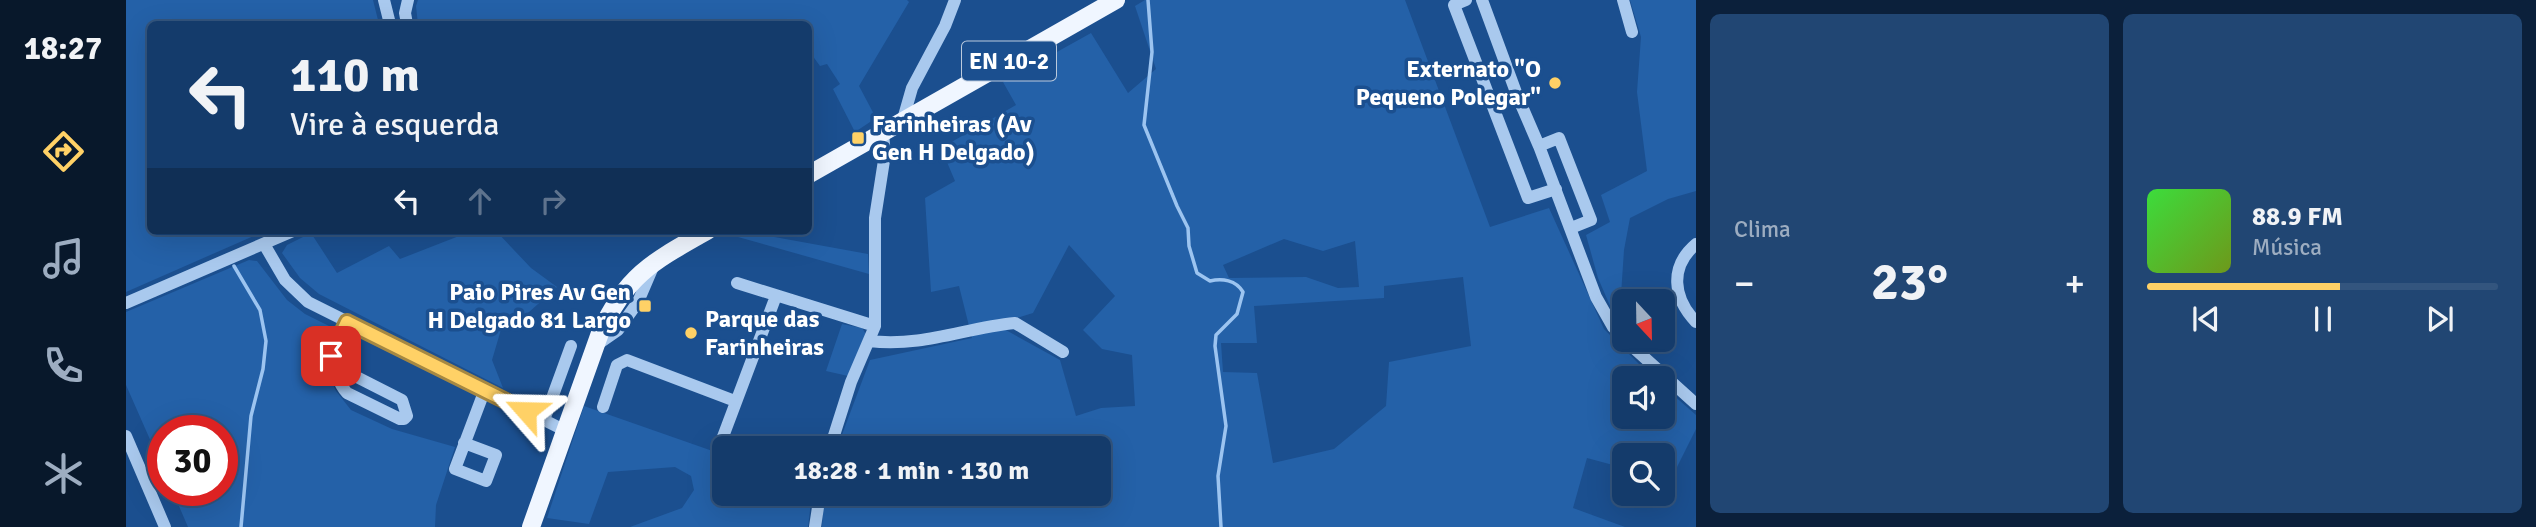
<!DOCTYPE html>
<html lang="pt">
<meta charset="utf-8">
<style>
:root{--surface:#143b6b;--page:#214673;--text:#f1f3f6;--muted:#9dadc1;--line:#33557e;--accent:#ffd166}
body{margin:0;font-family:Signika,sans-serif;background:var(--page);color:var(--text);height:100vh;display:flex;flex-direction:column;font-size:26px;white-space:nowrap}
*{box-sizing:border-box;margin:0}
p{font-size:23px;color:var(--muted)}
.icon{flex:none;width:38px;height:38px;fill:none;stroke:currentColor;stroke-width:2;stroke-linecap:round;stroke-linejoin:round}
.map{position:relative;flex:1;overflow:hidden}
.side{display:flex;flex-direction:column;gap:14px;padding:14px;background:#0b203b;width:840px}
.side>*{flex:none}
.hud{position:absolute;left:21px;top:21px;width:665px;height:214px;border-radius:10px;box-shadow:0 7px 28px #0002,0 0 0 2px var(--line);background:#143b6b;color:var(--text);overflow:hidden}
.needle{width:46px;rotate:158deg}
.controls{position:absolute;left:1486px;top:289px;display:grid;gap:14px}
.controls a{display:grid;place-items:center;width:63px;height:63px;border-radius:10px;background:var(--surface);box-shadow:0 7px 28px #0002,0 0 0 2px var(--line);font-size:35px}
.speed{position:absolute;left:21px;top:415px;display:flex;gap:14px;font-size:35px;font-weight:700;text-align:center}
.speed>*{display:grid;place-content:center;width:91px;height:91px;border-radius:50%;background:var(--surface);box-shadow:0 7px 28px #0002,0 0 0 2px var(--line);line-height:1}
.speed .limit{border:10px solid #d22;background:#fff;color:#111}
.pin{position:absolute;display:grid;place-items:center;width:60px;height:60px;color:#fff;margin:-30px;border-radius:14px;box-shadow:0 4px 10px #0006}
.me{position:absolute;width:77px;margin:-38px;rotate:295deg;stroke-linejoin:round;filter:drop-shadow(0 0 5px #0008)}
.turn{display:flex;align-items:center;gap:24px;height:147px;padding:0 28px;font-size:32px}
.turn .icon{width:91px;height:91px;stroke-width:2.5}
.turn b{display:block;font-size:49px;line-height:60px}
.lanes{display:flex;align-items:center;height:66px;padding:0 28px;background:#0003;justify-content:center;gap:35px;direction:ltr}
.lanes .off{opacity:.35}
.big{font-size:52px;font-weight:800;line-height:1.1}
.side .widget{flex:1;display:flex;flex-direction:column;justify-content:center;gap:10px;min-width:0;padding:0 24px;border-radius:10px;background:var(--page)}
.song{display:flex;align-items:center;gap:21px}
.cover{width:84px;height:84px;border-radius:10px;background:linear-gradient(135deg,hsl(120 70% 55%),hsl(80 70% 35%))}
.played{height:7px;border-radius:4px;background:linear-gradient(90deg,var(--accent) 55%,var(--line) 55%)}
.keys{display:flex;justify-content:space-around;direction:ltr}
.heat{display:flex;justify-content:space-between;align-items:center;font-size:38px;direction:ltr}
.side .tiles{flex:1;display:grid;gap:14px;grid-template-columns:repeat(2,1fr)}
.trip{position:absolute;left:586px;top:436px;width:399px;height:70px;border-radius:10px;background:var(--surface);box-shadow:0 7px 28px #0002,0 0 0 2px var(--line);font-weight:800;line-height:70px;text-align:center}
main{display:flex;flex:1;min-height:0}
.dock{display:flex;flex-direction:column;width:126px;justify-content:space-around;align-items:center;background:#08182b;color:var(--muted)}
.dock .icon{width:49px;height:49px}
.dock .on{color:var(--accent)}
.dock b{font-size:32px;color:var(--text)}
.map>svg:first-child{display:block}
</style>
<main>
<nav class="dock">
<b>18:27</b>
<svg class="icon on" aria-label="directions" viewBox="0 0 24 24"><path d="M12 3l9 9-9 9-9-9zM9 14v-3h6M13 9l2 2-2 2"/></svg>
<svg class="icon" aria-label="music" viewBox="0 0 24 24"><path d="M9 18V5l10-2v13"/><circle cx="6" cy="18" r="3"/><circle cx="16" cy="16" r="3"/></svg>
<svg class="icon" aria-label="phone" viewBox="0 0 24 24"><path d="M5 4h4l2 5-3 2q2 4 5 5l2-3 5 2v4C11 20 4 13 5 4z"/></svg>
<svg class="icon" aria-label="climate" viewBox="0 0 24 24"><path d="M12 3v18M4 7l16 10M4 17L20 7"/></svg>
</nav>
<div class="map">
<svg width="1570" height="527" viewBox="0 0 1570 527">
<rect width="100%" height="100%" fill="#1b4f8f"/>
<path fill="#2461a8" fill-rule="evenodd" d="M0,0H247L253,24H24V231H139L0,292Z
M292,0H781L783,2L733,86L750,118L729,132L707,89L714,84L701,64L694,66L686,55L683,57L682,24H292L290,6Z
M1019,0H1279L1364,227L1423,208L1478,329L1527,378H1498V416H1536L1537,386L1570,415V429L1544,481L1537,479L1536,455H1498V468L1461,458L1447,508L1499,527H696L698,494H973V448H711L744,360L846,338L833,286L805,292L799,198L829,181L815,148L890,105L877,82L965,33L1002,93L1030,69L1009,6ZM1158,239L1197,251L1229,241L1233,287L1212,288L1180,277L1103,278L1097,265ZM943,245L989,296L957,330L976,349L1006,355L1009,406L975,408L950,416L934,360L878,329L881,321L907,313ZM1337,277L1345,346L1263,362L1260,406L1208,449L1147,463L1131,373L1097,372L1095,343H1131L1128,306L1258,298V286Z
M1504,0H1570V191L1542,199L1504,218L1498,250L1495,295L1498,302V325L1491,322L1472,278L1460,235L1484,222L1475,195L1521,171L1511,92L1515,37Z
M358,231H370L405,268L431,287L393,321L379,316L366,360L377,388L193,294L174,278L156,253L161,245L185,233L211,273L263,246L274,259L333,236Z
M615,231L742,254L743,274L612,237Z
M123,260L131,261L161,300L179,314L209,329L197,354L198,365L210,391L225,410L266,429L329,447L310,505L309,527H62L46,490H96V430H37V469L0,385V312Z
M716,324L736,328L740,334L722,376L700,371Z
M458,406L598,455V494H686L682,527H504L556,508L568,490L565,476L549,467L482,472L463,524L421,518Z"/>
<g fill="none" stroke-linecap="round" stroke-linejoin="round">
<path stroke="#9cc4f0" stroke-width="3.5" d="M1022,0L1026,52L1018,125L1051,206L1062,228L1063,246L1071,273L1084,281C1096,278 1110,280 1117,292L1111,314L1090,335L1089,346L1100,426L1092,476L1095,527
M108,266L134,310L140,341L137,369L125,416L115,527"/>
<path stroke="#a9c9ee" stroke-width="12" d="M258,0L264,24
M1340,0L1328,5L1402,198L1430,189
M1356,0L1391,95L1413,146L1470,297L1487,327L1498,338
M1497,0L1506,32
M281,24L279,13L282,0
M776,123L786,88L819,26L829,0
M1413,146L1433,138L1465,220L1445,228
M138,244L159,280L182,302L440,431
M1570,244C1543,267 1547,298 1570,322
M611,283L749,326
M0,303L167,231
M1499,340L1570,404
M743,341C799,347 837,328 889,323L937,352
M469,346L492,330L512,302L527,267
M209,370H217L276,400L281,416L278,419H274L221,393C212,383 208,368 205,356L221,322
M477,407L491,365L501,360L609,401
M418,420L445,346
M0,436L39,527
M595,442L650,296
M338,443L370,455L360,481L329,469L358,392
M704,448L725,382L749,326V218L759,154L757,134
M689,527L694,494"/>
<path stroke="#f0f6ff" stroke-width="18" d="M682,175L990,0
M405,527L474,333C500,275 528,261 581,231"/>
</g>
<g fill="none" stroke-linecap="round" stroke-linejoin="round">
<g stroke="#a68842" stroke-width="18">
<path id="route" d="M205,356L221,322L400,411"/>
</g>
<use href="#route" stroke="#ffd166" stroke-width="12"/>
</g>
<g fill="#ffd166" stroke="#1b4f8f" stroke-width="2.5">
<circle cx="1429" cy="83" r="7"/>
<rect x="725" y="131" width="14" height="14" rx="3.5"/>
<rect x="512" y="299" width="14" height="14" rx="3.5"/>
<circle cx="565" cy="333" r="7"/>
</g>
<g text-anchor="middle" stroke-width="7" stroke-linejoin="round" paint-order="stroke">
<rect fill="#1b4f8f" stroke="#bbcadd" stroke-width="2" x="836" y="41.5" width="94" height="39" rx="5"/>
<g font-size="23" font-weight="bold" fill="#fff">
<text x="883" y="69">EN 10-2</text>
</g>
<g font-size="24" font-weight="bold" fill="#fff" stroke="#1b4f8f" text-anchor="end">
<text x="1415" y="77">Externato "O<tspan x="1415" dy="28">Pequeno Polegar"</tspan></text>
<text x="746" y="132" text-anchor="start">Farinheiras (Av<tspan x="746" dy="28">Gen H Delgado)</tspan></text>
<text x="505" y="300">Paio Pires Av Gen<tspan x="505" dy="28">H Delgado 81 Largo</tspan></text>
<text x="579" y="327" text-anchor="start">Parque das<tspan x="579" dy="28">Farinheiras</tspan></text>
</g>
</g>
</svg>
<div class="controls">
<a><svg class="needle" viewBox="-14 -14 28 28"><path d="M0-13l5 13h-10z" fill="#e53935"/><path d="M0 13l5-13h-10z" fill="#9dadc1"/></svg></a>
<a><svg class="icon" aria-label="sound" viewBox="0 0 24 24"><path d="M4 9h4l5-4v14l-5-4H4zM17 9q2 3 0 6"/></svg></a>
<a><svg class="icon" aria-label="search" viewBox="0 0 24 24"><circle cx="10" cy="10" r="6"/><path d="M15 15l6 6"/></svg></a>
</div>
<div class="speed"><div class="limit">30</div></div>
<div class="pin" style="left:205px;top:356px;background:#d93025"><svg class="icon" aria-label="arrive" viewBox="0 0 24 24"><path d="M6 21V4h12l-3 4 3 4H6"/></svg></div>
<svg class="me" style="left:400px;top:411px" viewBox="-20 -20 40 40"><path d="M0-17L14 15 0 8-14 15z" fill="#ffd166" stroke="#fff" stroke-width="4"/></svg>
<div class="trip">18:28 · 1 min · 130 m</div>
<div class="hud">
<div class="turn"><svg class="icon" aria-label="left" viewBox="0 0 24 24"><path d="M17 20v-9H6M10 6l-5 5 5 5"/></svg><div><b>110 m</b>Vire à esquerda</div></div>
<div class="lanes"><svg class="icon" aria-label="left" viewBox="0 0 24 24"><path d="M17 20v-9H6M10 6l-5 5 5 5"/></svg><svg class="icon off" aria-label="ahead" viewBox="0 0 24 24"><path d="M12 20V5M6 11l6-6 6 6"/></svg><svg class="icon off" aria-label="right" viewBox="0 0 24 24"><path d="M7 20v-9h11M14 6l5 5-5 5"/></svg></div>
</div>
</div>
<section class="side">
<div class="tiles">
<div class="widget"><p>Clima</p>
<div class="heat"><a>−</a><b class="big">23°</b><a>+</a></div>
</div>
<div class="widget">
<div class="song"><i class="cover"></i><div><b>88.9 FM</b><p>Música</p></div></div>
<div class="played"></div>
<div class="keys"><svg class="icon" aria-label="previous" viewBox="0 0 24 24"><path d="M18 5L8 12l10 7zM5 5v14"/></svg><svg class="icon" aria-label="pause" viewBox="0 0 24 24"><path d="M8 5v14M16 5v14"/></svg><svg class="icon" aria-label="next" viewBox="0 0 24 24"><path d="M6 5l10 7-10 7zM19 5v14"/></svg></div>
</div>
</div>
</section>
</main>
